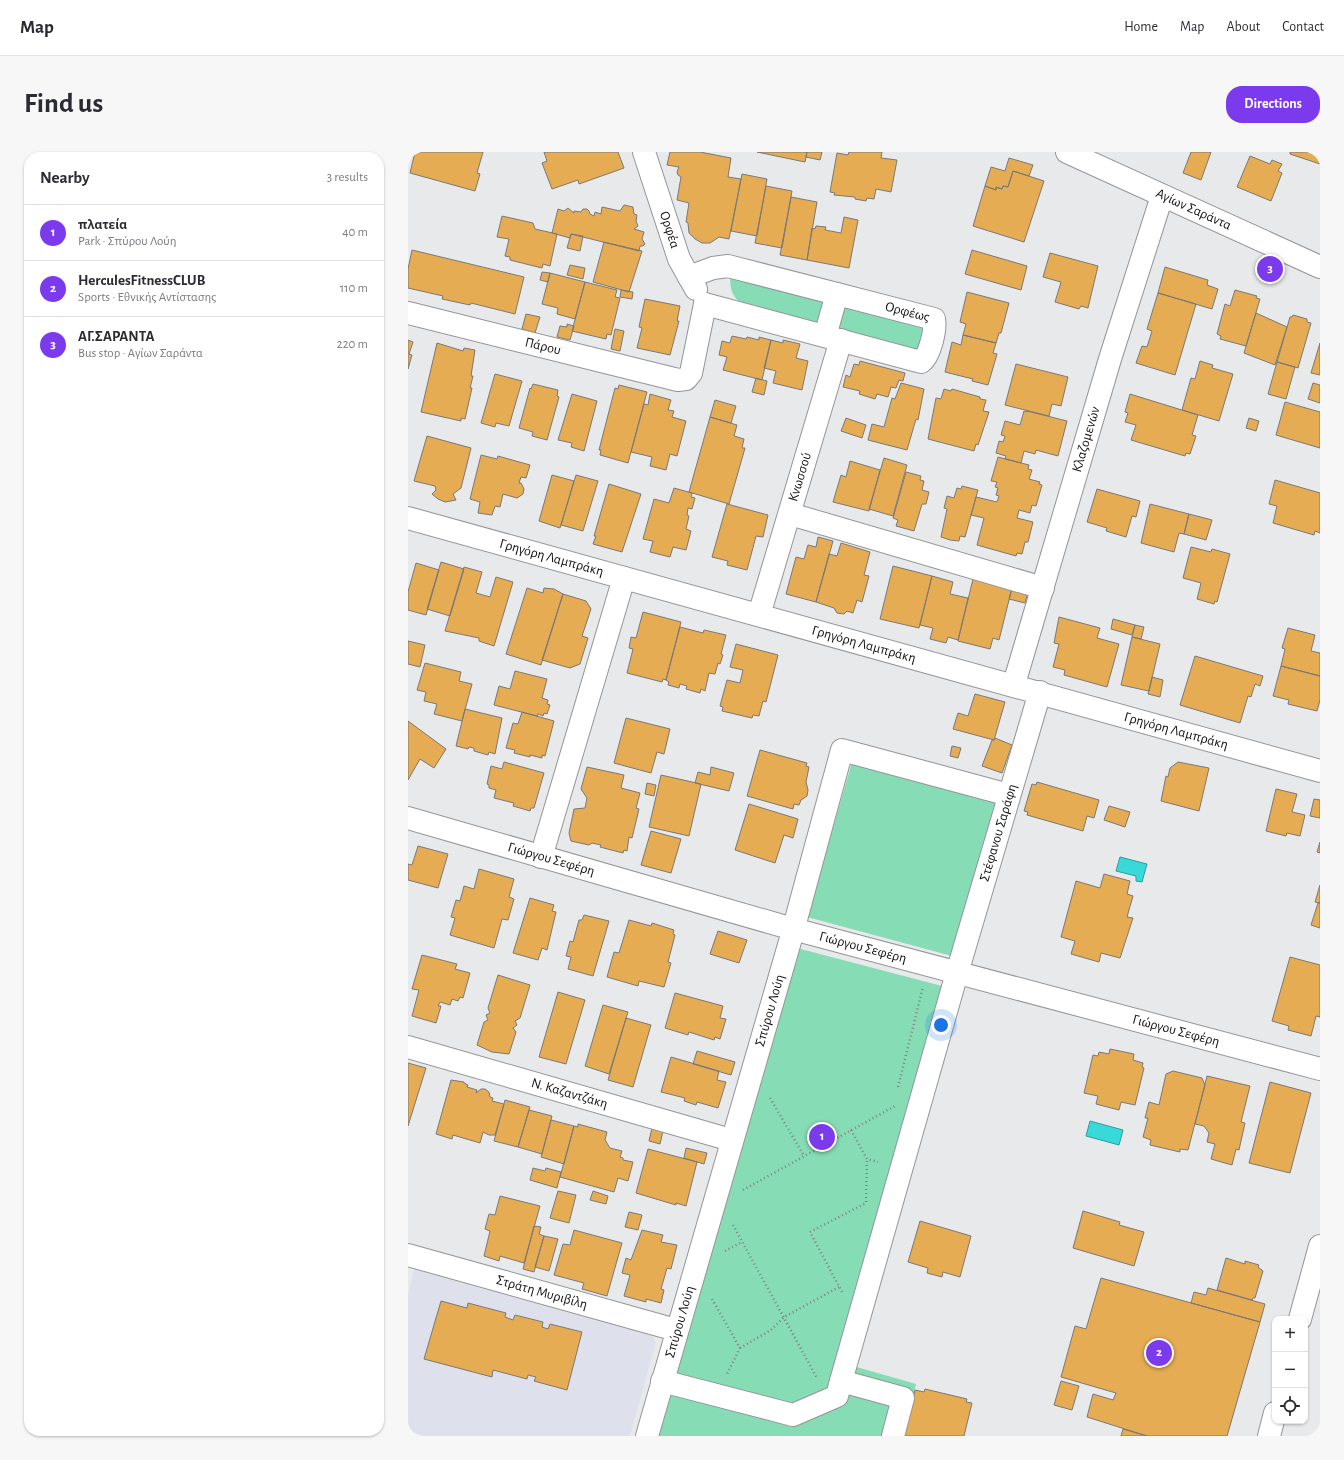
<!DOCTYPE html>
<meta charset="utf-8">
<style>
body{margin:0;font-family:"Alegreya Sans",sans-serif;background:#f7f7f7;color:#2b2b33}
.controls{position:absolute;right:12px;bottom:12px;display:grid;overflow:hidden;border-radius:8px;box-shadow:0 1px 3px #0004}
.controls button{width:36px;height:36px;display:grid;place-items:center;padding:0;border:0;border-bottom:1px solid #e1e1e2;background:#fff;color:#2b2b33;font:20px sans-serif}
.you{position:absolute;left:533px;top:873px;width:14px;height:14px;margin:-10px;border:3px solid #fff;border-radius:50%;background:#1a73e8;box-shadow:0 0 0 6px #1a73e833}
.badge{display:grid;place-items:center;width:26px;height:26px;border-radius:50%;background:#7c3aed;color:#fff;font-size:13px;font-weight:700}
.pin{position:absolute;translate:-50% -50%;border:2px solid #fff;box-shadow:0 1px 4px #0006}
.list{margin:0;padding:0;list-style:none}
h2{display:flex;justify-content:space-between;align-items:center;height:52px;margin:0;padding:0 16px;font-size:17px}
h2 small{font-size:13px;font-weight:400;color:#7c7c81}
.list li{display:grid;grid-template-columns:26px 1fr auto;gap:12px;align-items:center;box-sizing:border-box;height:56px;padding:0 16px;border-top:1px solid #e1e1e2}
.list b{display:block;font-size:15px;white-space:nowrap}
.list p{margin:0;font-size:13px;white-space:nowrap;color:#7c7c81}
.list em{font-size:13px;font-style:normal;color:#7c7c81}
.icon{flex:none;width:22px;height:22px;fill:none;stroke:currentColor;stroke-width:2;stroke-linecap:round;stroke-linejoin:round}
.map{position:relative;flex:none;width:912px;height:1284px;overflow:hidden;border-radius:16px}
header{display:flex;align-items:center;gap:24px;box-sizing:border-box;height:56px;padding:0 20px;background:#fff;border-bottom:1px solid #e1e1e2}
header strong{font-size:19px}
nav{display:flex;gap:22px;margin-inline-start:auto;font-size:14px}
.intro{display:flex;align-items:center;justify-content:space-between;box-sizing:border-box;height:96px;padding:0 24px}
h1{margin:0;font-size:28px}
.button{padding:10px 18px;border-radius:16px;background:#7c3aed;color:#fff;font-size:14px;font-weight:700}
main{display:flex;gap:24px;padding:0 24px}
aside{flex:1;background:#fff;border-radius:16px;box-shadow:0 1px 3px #0004}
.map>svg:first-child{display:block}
.built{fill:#dee1eb}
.green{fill:#86dcb4}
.water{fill:#39d8d9;stroke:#2d9c9d}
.building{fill:#e6ac53;stroke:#7a7876}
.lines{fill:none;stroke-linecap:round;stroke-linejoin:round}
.street-casing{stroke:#949597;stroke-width:24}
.secondary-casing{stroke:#949597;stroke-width:24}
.path{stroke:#818183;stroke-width:2.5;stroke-dasharray:1 3;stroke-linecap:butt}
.street{stroke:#fff;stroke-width:22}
.secondary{stroke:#fff;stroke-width:22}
.labels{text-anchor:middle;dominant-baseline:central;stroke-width:3;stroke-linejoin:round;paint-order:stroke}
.street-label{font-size:14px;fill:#111112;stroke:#fff}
</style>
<header>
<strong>Map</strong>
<nav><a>Home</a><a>Map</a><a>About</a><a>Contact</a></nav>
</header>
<div class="intro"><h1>Find us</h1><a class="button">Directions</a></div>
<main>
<aside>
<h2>Nearby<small>3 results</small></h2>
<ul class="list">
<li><span class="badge">1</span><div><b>πλατεία</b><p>Park · Σπύρου Λούη</p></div><em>40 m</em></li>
<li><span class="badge">2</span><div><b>HerculesFitnessCLUB</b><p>Sports · Εθνικής Αντίστασης</p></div><em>110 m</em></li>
<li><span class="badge">3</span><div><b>ΑΓ.ΣΑΡΑΝΤΑ</b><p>Bus stop · Αγίων Σαράντα</p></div><em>220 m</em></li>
</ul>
</aside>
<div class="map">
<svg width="912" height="1284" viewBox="0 0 912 1284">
<rect width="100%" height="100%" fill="#e8e9eb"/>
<path class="built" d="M8 1112 239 1177 248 1190 222 1284H16L0 1280V1142Z"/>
<path class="green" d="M322 123 417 147 411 169 406 171 333 151C323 144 322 135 322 123Z
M435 153 511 170 515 177 510 196 505 200 432 179 429 174Z
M444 610 589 647 544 804 399 765Z
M389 796 534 834 431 1210 508 1232 496 1284H250Z"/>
<path class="water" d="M712 705 739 712 734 730 728 729V724L708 719Z
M682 969 715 978 711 993 678 984Z"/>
<path class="building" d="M7 0H75L69 21 72 22 67 39 2 21Z
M136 0H210L216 16 171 32 170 28 144 37 134 11 139 9Z
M262 0H292L323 6 320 25 333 27 321 87 311 85 302 91H294L287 87 281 81 280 71 278 70 281 51 269 48 273 25 270 23 269 20 271 15 259 13Z
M349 0H399L397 10Z
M399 0H414L412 8 398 5Z
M441 0H474L473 6 489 8 483 40 468 37 466 47 459 46 458 49 447 47V45L426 43 427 41 422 40 429 1 440 3Z
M783 0H803L793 28 775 21Z
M882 0H912V12L882 2Z
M842 4 862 12 864 8 874 12 870 19 874 21 863 49 829 35Z
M601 6 625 13 621 24 605 19 600 35 595 34 594 37 588 35V38L577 34 583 15 597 19Z
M605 19 636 29 616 90 565 74 577 34 588 38V35L594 37 595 34 600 35Z
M334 22 359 27 349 84 323 79Z
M358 34 384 39 374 96 347 91Z
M383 45 409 50 399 108 372 103Z
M216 53 225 55 226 62 229 63 228 69 230 74 226 77 236 80 234 87 237 92 235 94H232L231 99 163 82 162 86 144 81 150 57 156 59 160 56 166 61V59L173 60 175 57H179L181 59 182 62 186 64 187 60 193 62 194 55 212 59Z
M94 64 125 71 127 77 149 82 142 114 135 112 134 116 102 108V105L97 104 101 87 89 85Z
M436 65 450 68 441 116 399 108 404 76 407 77 408 74 418 75 417 78 433 81Z
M163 82 175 84 172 99 159 96Z
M196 90 234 99 221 140 185 130Z
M4 98 116 125 107 162 63 151 62 153 34 147 35 144 0 136V117Z
M564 98 619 114 613 138 557 122Z
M642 101 690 114 680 156 673 154 671 157 647 150 653 130 635 125Z
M162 113 177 116 175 127 159 123Z
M757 115 800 128 799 133 810 137 804 157 750 141Z
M134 120 142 121 140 130 132 128Z
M142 121 177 130 167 167 149 162 150 156 134 152Z
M177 130 209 138 207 145 212 146 203 183 199 182 198 187 164 179Z
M213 138 225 140 224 147 212 145Z
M827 138 849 144 848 146 852 147 838 194 812 187 813 184 809 182 817 152 822 154Z
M559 140 601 151 593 181H591L588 191 555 183 558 172 552 170Z
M750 141 788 152 767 223 728 211 734 194 739 195 744 179 739 177Z
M237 147 272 154 269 169H271L262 203 229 196 234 176 231 175Z
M848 161 879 175 867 213 836 201Z
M118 162 132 165 127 181 114 177Z
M885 163 899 167V170L903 171 890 216 869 210 882 165H884Z
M159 172 166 174 162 188 149 185 152 174 159 175Z
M207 177 216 179 212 199 203 197Z
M555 183 588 191 585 201 589 202 580 233 564 229 565 227 537 220 544 190 553 193Z
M324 184 338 187 339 185 351 188V185L363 188 354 228 315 218 319 205 311 203 314 189 322 191Z
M0 188 5 190 1 202 4 203 0 217Z
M363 188 375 191V188L392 192 388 206 400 209 394 238 365 231 368 219 356 216Z
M29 191 55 199 56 196 67 198 63 224H65L62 236H64L57 267 53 266V269L13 260Z
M912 191V223L903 221Z
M452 209 497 221 495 229 491 228 488 236 483 235 480 245 469 242 467 247 451 242 452 239 435 235 438 223 442 225 446 212 451 213Z
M792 209 805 213 804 216 825 222 811 269 774 258 783 226 787 227Z
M869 210 887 215 878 247 860 242Z
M608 212 660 225 653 254 644 252 641 264 597 253Z
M87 222 114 229 101 274 88 271 87 275 73 271Z
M348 226 359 229 356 243 344 240Z
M493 231 516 237 510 268 508 267 499 298 460 288 464 272 476 275 484 246 487 247Z
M905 231 912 233V251L900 247Z
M125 232 150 238 149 244 151 245 139 288 124 284 125 280 111 276 122 236 123 237Z
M211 233 239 240 220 311 192 303 193 298H191L207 236 210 237Z
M536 237 543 239 544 237 572 245V247L578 248 575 259 581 260 570 293 568 292 566 299 520 287 528 246 533 247Z
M164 242 189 249 176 299 163 295 164 291 150 288Z
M242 242 263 248 260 258 266 259 264 265 278 269 269 304 262 302 258 318 242 314 244 305 223 300 236 252 240 253Z
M722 242 790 263 784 283 788 284 782 302 778 301 777 304 723 288 728 273 717 270 720 261 717 260Z
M307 248 328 254 323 271 302 265Z
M877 250 912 260V296L868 283Z
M616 259 619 260V259L659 269 650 304 628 298 627 302 616 299 613 311 597 307 598 304 588 301 591 289 595 290 597 284 593 283 597 269 612 273Z
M302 265 329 273 326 284 336 287 334 296H337L321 352 281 340Z
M438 266 458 273 454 286 433 279Z
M841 266 851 269 848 279 838 276Z
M19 284 63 296 53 336 45 342 48 348 37 350 30 347 24 342 28 338 27 334 6 329Z
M73 303 89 307 90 304 122 313 118 326 113 325 111 331H113L116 337 115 342 109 346 95 342 92 355 87 354 84 363 70 361 72 350 62 347Z
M590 305 621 313 620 317 624 318 621 327 632 330 631 332 634 333 628 354 624 353 622 361 611 358 609 366 625 370 620 390H617L614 402 609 401 608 404 569 393 576 366 563 363 568 345 589 350 591 344 588 343 590 336 587 335 589 330 583 329Z
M476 306 499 313 485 364 461 357Z
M442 309 472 318 461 359 425 350 433 323 438 325Z
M498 320 513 324 512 328 516 329 514 338 521 340 518 352H514L506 379 488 374 490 368 485 366Z
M144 323 166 329 152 376 131 369Z
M168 323 190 329 175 379 153 373Z
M867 328 912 341V381L907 379 906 383 865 371 869 354 861 352Z
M201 332 233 342 214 400 185 392 188 384H186Z
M554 334 570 338 557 385 552 384 551 389 542 388 533 385 539 357 536 356 539 344 546 346 549 336 553 337Z
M266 336 284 341 283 345 287 346 284 357 280 356 279 363 281 364 278 377 283 379 278 398 265 395 262 405 242 400 245 389 235 387 246 347 261 351Z
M689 337 732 349 728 365 724 364 718 385 698 379 699 376 679 370Z
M319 352 360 363 355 385 348 384 339 418 319 413 320 409 304 405Z
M742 352 781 362 776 382 771 381 766 400 733 391Z
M781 362 804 368 798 388 776 382Z
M410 385 425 389 408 450 378 442 388 405 396 407 400 393 408 395Z
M433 391 462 400 456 423 461 424 454 450 449 448 445 461 439 459 436 462 429 461 426 456 408 450 421 402 429 404Z
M783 395 803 400 804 397 822 402 809 450 807 449 806 452 789 447 793 431 775 426Z
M33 410 56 417 42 464 19 457Z
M8 411 31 418 18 463 0 458V440Z
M485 414 524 424 511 476 472 467Z
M56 415 74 420 68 441 82 445 88 425 105 430 86 494 71 489V486L37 479Z
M524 424 545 430 542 442 560 446 550 488 540 485 538 491 522 487 525 476 512 473Z
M565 427 604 436 591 488 585 486 582 497 550 489Z
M119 436 135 441 136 436 146 437 155 442 133 513 98 502Z
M604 436 620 440 617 451 601 447Z
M155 442 178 449 183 457 174 484 180 486 172 512 162 516 134 508Z
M235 460 273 470 258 528 255 527 254 530 219 521 225 497 221 496 223 485 228 486Z
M651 465 692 476 689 486 711 492 699 535 656 523 657 518 645 515 651 492 646 491Z
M705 467 727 473 724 483 703 477Z
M727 473 736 475 733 487 724 485Z
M272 475 295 481 296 478 318 483 313 502 315 503 312 512 310 511 307 522 301 521 297 539 293 537 292 541 278 537 279 534 272 532 271 536 260 533 261 530 258 528Z
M880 476 907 483 903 499 912 501V524L873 514 877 497 874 496Z
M724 485 752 492 741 539 713 533Z
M0 489 17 493 12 515 0 512Z
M328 492 370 503 358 550 355 549 351 564 345 563 344 566 314 559 315 555 312 554 319 528 332 531 335 518 322 515Z
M787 504 855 524 852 534 847 532 843 545 840 544 832 571 772 553Z
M17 511 53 520 51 529 64 532 54 569 26 562 29 552 16 549 18 540 9 538Z
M873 514 912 524V548L909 559 880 552 881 548 865 544Z
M107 519 139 527 134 546 140 548 139 552 142 553 139 562 136 561 135 564 130 562 129 564 86 553 91 534 102 537Z
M744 525 755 528 752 545 740 542Z
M567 542 597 550 586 588 545 577 550 561 560 564Z
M57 557 94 566 87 602 81 600 80 603 66 599V596L61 595 60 597 48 594Z
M114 560 146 569 137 604 134 603V606L122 603V605L106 601 107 598 98 596 105 571 110 572Z
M218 566 262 577 256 602 249 600 243 621 206 611Z
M0 569 38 597 26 616 12 607 0 628Z
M587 586 604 593 594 621 574 614 584 588H586Z
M544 594 553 596 550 606 542 604Z
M352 598 399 611 398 614 401 615 398 630 400 638 399 644 393 648 391 653 386 652 385 657 339 644Z
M96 610 136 621 126 656H123L122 659 105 654 106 651 86 646 88 638 81 636V633L79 632 83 614 94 617Z
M770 610 801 616 791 659 753 649 758 624 760 625 762 616Z
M179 615 216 623 213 636 232 641 228 656 231 657 224 686 221 685 219 699 216 698 215 701 192 695 193 693 184 691 181 693 163 689 161 681 166 657 177 656 179 646 173 637Z
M303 615 326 621 321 639 287 631 290 620 302 623Z
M253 623 293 632 281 684 241 675Z
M629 630 691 648 686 666 679 664 675 679 619 663 620 660 616 659 624 632 628 633Z
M239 631 248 633 246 644 237 642Z
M868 637 889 642 884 660 897 663 892 684 879 681 878 684 858 679Z
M906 647 912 648V666L902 664Z
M341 652 390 667 385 686 376 683 367 711 327 698Z
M701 654 722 660 717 675 696 668Z
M243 679 273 687 263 721 233 713Z
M912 690V701L909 700Z
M10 694 40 702 30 736 0 728V712L4 713Z
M71 717 106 727 101 745 106 747 100 768 94 767 86 796 42 783 47 766 43 765 48 748 52 749 56 734 66 737Z
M696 722 722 729 719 742 725 744 719 765 725 766 712 806 693 801 691 810 663 802 667 789 653 785 668 729 692 736Z
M912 733V751L907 750Z
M122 746 146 753 144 759 148 760 139 798 134 796 130 808 105 801Z
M910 751H912V776L903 773Z
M176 763 201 769 185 824 160 817 163 805 158 804 162 789 165 790 171 768H174Z
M221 768 243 774 244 771 266 778 265 782 267 783 260 810 263 811 256 835 231 829 230 834 199 825 206 800 211 801Z
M310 779 339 788 331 811 302 802Z
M14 803 49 812 47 817 62 821 55 846 52 845 50 849 44 847 42 853 32 850 30 854H33L28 871 4 864 11 838 4 837Z
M882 805 912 813V865L908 864 903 884 880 878 881 874 864 869Z
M90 823 122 833 112 866 107 869 109 873 105 876 108 880 101 902 84 900 69 893 76 870 80 868 78 863 82 861 80 856Z
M150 840 177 848 158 912 131 905Z
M267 841 315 854 312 866 318 867 312 887 307 885 306 888 281 880 280 883 257 876Z
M195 853 220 860 201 922 177 914Z
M218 866 243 873 225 935 200 928Z
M702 897 726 902 725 908 735 911 734 915 736 916 727 953 713 950 711 958 688 952 690 944 676 941 685 903 690 904 691 900 701 902Z
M289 899 327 910 323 923 285 912Z
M263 905 311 919 309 928 318 930 310 956 289 950 288 953 276 949 277 946 253 940Z
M0 911 18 916 0 974Z
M765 919 794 926 797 933 780 998 772 997V1000L742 993 743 988 735 985 740 966H737L741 950 751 953 758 922Z
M799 924 842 934 833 970 837 971 831 998 828 997 824 1013 803 1007 807 992 799 990 801 981 796 974 787 972Z
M43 928 56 930V931L60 933 59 935 69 938 68 941 73 937H77L81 940 82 945 85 946 84 949 96 952 87 983H81L75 980 72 991 45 983 44 987 28 982Z
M862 930 903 941 882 1021 841 1011Z
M97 948 122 955 110 995 86 989Z
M121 958 144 964 134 1002 110 995Z
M143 968 166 974 156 1012 133 1005Z
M170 972 199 980 197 988 202 996 214 999 212 1005 215 1006V1008L225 1010 220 1029 210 1026 206 1040 152 1025 166 974 170 975Z
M244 976 255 979 252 992 241 989Z
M278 996 299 1001 296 1012 276 1006Z
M240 997 289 1010 278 1054 268 1051V1053L228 1041Z
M125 1016 137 1019 138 1016 153 1020 149 1036 122 1028Z
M150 1039 168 1043 161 1071 142 1066Z
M185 1039 200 1044 198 1052 182 1048Z
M92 1044 132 1054 116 1111 92 1104 91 1109 76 1104 82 1079 77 1077 81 1062 87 1063Z
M675 1059 712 1070 711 1073 736 1080 726 1114 665 1096Z
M221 1060 234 1063 230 1078 217 1075Z
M512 1069 563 1084 552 1125 535 1120 534 1125 519 1121 520 1116 500 1110Z
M126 1074 133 1075 131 1082 136 1084 126 1120 115 1117Z
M166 1078 214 1091 199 1144 174 1137 176 1131 146 1123 155 1092 162 1093Z
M234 1078 255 1083 253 1090 269 1093 263 1117 259 1116 253 1137 256 1138 253 1151 238 1147V1150L216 1144 222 1123 214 1121 218 1106 223 1108Z
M136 1084 150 1087 141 1119 127 1115Z
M818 1106 837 1112V1109L851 1113 850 1115 855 1119 847 1146H845L844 1148 809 1138Z
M693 1126 852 1170 819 1284H739L679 1265 685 1242 705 1248 708 1241 653 1225 667 1174 678 1177Z
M800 1136 857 1152 852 1170 783 1151 786 1140 798 1143Z
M33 1149 59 1156 60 1151 98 1161 97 1165 105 1168 107 1163 135 1170 134 1175 140 1177 142 1172 174 1180 159 1238 126 1229 128 1225 120 1223 119 1227 85 1218 84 1225 16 1207Z
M653 1229 671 1234 664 1258 646 1253Z
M517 1237 559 1247 558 1250 564 1251 556 1284H496L507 1238 516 1240Z
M715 1277 739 1284H713Z"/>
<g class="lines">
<g class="street-casing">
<g id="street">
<path id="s1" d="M236 0 271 107 288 137"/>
<path id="s2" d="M281 125 305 116 320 114 526 167C528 177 522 204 513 210L297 152"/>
<path id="s3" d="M0 161 270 228 278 227 283 221 297 152"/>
<path d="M417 184 429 142"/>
<path d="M382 362 635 436"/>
<path id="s4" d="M0 366 912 619"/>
<path id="s5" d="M351 463 433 188"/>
<path id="s6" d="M606 532 702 207 754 44"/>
<path id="s7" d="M0 666 385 777 912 917"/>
<path d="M133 705 216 426"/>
<path id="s8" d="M0 895 323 988"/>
<path id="s9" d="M0 1103 268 1178"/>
<path d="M892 1167 912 1094"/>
<path d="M254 1229 385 1263 429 1244 433 1229"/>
<path id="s10" d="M239 1284 383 786 434 598 601 643"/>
<path id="s11" d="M485 1284 495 1246 433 1229 549 821 632 540"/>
<path d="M861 1284 867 1261"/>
</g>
</g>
<g class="secondary-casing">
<g id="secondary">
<path id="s12" d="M659 0 912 115"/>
</g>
</g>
<path class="path" d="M490 935 515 835
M362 946 396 1004
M443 978 459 1007 470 1010
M335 1038 487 954
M325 1073 409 1226
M317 1099 334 1090
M434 1140 402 1080 458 1051 459 1007
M304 1147 332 1196 319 1222
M332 1196 363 1178 376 1165 431 1135"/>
<use href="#street" class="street"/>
<use href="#secondary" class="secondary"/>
</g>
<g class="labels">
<g class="street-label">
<text stroke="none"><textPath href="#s12" startOffset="139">Αγίων Σαράντα</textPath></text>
<text stroke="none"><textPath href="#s1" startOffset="82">Ορφέα</textPath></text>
<text stroke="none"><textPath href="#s2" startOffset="226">Ορφέως</textPath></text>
<text stroke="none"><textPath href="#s3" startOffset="139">Πάρου</textPath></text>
<text stroke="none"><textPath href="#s6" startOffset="255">Κλαζομενών</textPath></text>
<text stroke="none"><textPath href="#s5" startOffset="144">Κνωσσού</textPath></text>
<text stroke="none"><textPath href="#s4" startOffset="149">Γρηγόρη Λαμπράκη</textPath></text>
<text stroke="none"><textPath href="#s4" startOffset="473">Γρηγόρη Λαμπράκη</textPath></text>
<text stroke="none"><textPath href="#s4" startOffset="797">Γρηγόρη Λαμπράκη</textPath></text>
<text stroke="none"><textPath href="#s11" startOffset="674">Στέφανου Σαράφη</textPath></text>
<text stroke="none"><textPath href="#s7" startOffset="149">Γιώργου Σεφέρη</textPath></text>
<text stroke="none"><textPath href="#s7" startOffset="473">Γιώργου Σεφέρη</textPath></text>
<text stroke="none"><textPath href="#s10" startOffset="443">Σπύρου Λούη</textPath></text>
<text stroke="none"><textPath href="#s7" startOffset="797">Γιώργου Σεφέρη</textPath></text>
<text stroke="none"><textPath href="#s8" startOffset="168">Ν. Καζαντζάκη</textPath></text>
<text stroke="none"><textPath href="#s9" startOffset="139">Στράτη Μυριβίλη</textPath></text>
<text stroke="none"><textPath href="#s10" startOffset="119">Σπύρου Λούη</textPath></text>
</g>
</g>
</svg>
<div class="controls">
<button>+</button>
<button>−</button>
<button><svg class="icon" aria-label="locate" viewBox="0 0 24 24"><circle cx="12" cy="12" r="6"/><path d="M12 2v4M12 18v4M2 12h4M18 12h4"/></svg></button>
</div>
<div class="you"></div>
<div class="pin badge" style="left:414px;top:985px">1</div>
<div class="pin badge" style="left:751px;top:1201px">2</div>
<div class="pin badge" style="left:862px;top:117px">3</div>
</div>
</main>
